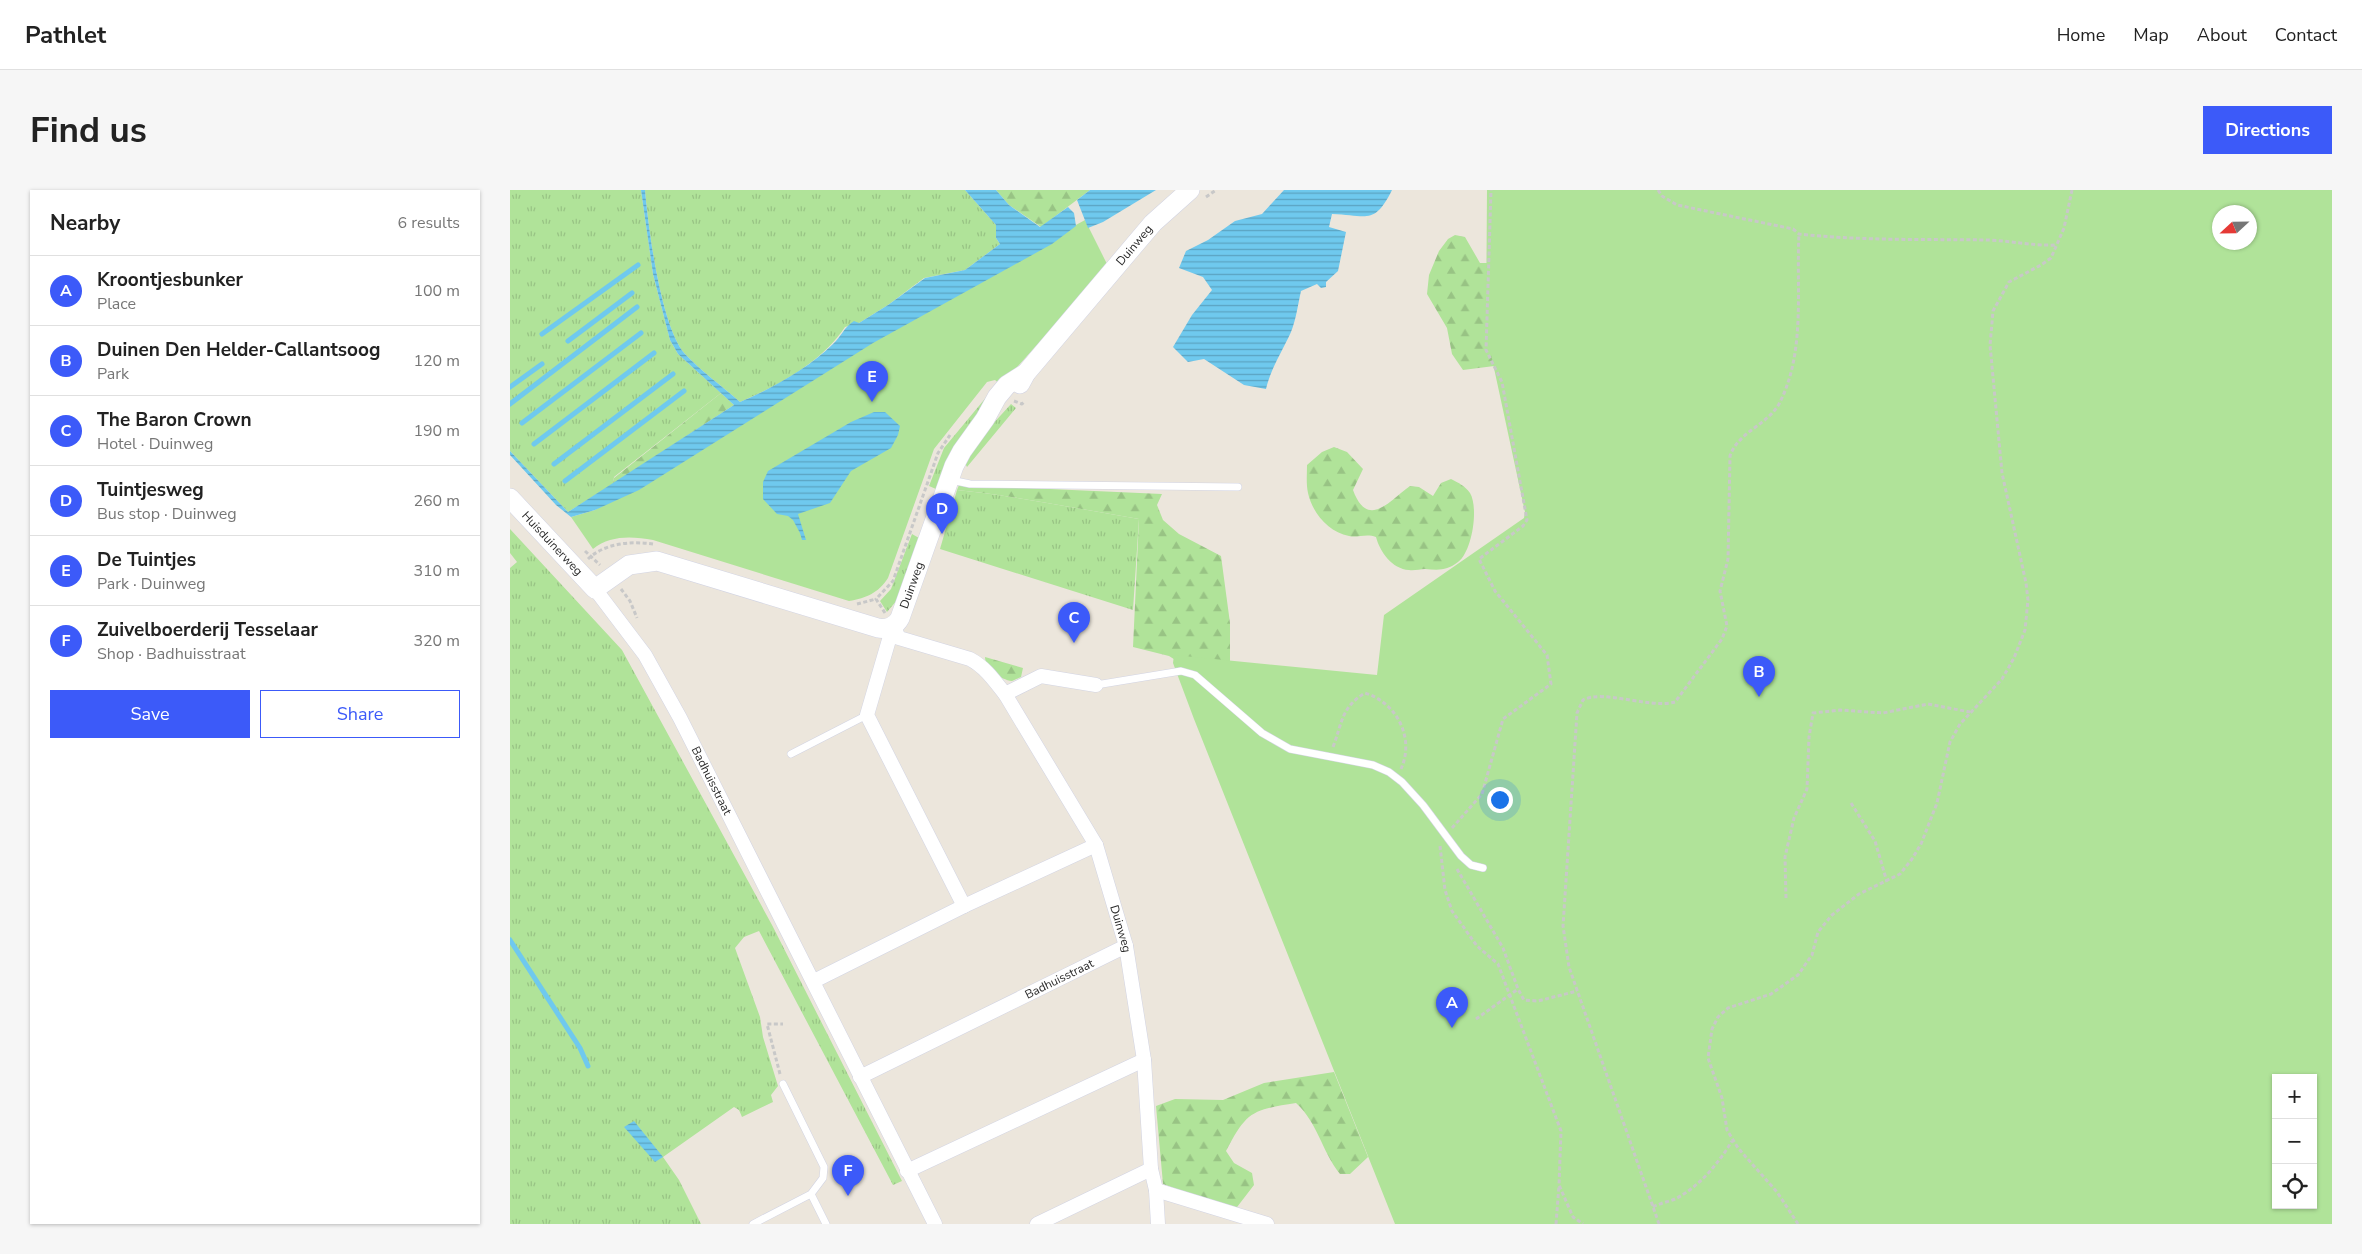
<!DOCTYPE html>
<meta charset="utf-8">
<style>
body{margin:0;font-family:"Nunito Sans",sans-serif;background:#f6f6f6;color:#222}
.controls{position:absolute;right:15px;bottom:15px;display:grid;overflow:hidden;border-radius:0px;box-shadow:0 1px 4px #0004}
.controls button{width:45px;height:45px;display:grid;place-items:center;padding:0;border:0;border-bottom:1px solid #e0e0e0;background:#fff;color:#222;font:25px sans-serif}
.compass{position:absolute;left:1702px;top:15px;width:45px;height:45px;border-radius:50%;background:#fff;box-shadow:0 1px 4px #0004;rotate:248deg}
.you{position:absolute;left:989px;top:609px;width:18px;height:18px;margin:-12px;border:4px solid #fff;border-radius:50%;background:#1a73e8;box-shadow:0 0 0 8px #1a73e833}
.badge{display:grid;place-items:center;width:32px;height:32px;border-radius:50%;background:#3c5af9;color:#fff;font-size:16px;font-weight:700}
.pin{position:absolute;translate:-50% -41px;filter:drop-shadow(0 1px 2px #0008)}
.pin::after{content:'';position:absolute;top:26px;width:18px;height:15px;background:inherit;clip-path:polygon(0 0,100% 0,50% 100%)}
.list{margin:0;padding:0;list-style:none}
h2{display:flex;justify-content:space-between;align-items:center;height:65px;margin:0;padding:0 20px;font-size:21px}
h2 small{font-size:16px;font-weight:400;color:#767676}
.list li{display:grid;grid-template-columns:32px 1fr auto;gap:15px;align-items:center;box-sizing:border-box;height:70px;padding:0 20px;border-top:1px solid #e0e0e0}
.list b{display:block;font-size:19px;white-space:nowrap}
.list p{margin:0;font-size:16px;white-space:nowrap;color:#767676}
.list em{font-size:16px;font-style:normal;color:#767676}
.actions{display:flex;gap:10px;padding:15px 20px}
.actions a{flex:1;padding:11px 0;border:1px solid #3c5af9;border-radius:0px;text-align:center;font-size:18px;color:#3c5af9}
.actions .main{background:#3c5af9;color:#fff}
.icon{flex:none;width:28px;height:28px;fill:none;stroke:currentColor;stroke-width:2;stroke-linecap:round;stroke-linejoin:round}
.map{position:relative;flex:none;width:1822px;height:1034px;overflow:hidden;border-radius:0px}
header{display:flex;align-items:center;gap:30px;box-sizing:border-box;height:70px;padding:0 25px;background:#fff;border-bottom:1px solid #e0e0e0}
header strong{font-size:24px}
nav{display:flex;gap:28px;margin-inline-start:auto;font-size:18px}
.intro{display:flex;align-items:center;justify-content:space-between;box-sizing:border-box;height:120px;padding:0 30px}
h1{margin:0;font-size:35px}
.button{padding:12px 22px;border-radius:0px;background:#3c5af9;color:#fff;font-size:18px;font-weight:700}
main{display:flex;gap:30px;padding:0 30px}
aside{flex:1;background:#fff;border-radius:0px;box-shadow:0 1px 4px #0004}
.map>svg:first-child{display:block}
.grass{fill:url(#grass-tufts)}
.forest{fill:url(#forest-firs)}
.park{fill:#b0e399;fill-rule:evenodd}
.water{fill:url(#water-rules)}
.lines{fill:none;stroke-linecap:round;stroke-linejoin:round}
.stream{stroke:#6fc9ee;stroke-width:5}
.lane-casing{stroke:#d2d4e3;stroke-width:8}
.street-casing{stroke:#d2d4e3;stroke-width:15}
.secondary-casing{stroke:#d2d4e3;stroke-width:20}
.path{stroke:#c8c8c8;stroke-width:3;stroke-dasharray:4 2.5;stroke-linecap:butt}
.lane{stroke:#fff;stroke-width:7}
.street{stroke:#fff;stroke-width:14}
.secondary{stroke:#fff;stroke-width:19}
.labels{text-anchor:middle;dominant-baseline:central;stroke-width:4.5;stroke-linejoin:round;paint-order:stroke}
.street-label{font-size:12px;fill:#2a2a2a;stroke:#fff}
</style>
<header>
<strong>Pathlet</strong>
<nav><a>Home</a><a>Map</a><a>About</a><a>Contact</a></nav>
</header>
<div class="intro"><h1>Find us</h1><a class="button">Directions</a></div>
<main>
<aside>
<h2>Nearby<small>6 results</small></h2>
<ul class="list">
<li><span class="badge">A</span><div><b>Kroontjesbunker</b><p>Place</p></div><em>100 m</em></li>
<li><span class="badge">B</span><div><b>Duinen Den Helder-Callantsoog</b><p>Park</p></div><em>120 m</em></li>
<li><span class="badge">C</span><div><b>The Baron Crown</b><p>Hotel · Duinweg</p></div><em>190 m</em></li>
<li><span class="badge">D</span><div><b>Tuintjesweg</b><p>Bus stop · Duinweg</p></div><em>260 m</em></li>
<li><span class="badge">E</span><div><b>De Tuintjes</b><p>Park · Duinweg</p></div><em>310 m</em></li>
<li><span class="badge">F</span><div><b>Zuivelboerderij Tesselaar</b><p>Shop · Badhuisstraat</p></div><em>320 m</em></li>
</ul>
<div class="actions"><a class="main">Save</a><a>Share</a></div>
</aside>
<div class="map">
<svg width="1822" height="1034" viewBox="0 0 1822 1034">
<defs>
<pattern id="grass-tufts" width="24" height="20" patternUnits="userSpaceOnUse" patternTransform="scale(1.25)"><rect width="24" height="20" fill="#b0e399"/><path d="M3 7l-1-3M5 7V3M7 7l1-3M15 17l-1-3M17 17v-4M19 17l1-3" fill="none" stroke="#98c384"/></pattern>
<pattern id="forest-firs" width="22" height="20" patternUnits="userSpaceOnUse" patternTransform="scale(1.25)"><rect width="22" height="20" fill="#b0e399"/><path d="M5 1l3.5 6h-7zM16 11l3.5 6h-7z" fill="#98c384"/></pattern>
<pattern id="water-rules" width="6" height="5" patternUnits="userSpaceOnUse" patternTransform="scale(1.25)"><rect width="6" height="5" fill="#6fc9ee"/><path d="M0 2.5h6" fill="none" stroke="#5ba3c1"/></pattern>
</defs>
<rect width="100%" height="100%" fill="#ece6dc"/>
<path class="grass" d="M0 0H131L143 84 160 150 168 164 211 203 104 287 103 294 58 322 0 261Z
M135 0H455L486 35V48L490 54 455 80 414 88 378 115 349 133 335 137C312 172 268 196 230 212 212 196 191 181 175 164 151 138 138 36 135 0Z
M483 199 487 201 439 268 426 299 419 296 434 258Z
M501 214 506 218 457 277 455 273 481 236Z
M447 300C508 306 568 319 629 329L623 420 430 359Z
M0 339 112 460 262 735 392 991 383 995 249 741 234 747 225 758 250 827 253 847 268 896 261 905 263 912 232 927 229 920 224 917 153 967 169 990 191 1034H0V378L7 372 0 363Z
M402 344 409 348 388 409 377 422 370 411 381 399Z"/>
<path class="forest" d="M486 0H580L531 37 499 15Z
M945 45 955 47 970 73H978L992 175 953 180 942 164 937 138 917 104 919 85 929 61 938 49Z
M211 203 224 215 103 294 104 288Z
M824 257 837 262 853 279 843 300C858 341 881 309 900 296L909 297 923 306 931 293 941 289C949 293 955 296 960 303 969 318 962 362 948 372 937 381 928 380 915 379 910 379 904 381 899 380 882 379 870 362 866 347 856 343 848 348 839 346 818 342 802 322 798 303 796 294 797 284 797 275L812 262Z
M449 295 652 304 647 315 653 330 669 344 711 366 720 433V478L713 500 659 466 623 457 629 329C568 319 508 306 447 300Z
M475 467 513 478 511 487 502 491C491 490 475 478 475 467Z
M824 882 858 967 840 984H830C811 960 808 933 786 913 742 920 737 921 716 961L724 973 742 983 744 995 724 1021 653 994 646 916 665 909 713 910 754 893Z"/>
<path class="park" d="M977 0H1822V1034H885L684 529 663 473 664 465 867 485 874 425 1014 328 1015 322 976 141ZM1710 22H1740V52H1710ZM1766 888H1803V1015H1766Z
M575 30 598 76 491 195 485 190 477 192 424 259 378 388C368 403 357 408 339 411L143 350C122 346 100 345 83 359L61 327 85 320 379 138Z"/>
<path class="water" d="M131 0H135C138 36 151 138 175 164 191 181 212 196 230 212 263 198 297 179 323 154 331 147 334 137 344 131L349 133 378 115 415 88 455 80 490 54 486 48V35L455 0H486L499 15 530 37 558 17 564 23 566 36 542 54 363 153 129 300 85 320 61 327 46 315 0 265V261L58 322 224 215 168 164 160 150 143 84Z
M580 0H646L593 32 578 38 567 10Z
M774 0H882C864 36 857 25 822 24L819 37 836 42 828 81 816 92V97L811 98 807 94 791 101C788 114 786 130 781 142 772 162 761 178 756 199L734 195 694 169 678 172 663 157 682 125 702 100 693 87 669 78 676 61 698 50 725 31 752 24Z
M364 222H375L390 236 388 245 381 258 341 281 320 313 288 324 296 350H292L290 343 283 330 278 326 267 324 253 309V292L258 281 341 232Z
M124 931 153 967 145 972 114 937Z"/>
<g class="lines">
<path class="stream" d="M32 144 128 75
M58 151 122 103
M0 197 32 174
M0 214 127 117
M12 233 131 143
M24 254 144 163
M44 274 163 184
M55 291 174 201
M0 750 70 858 78 876"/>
<g class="lane-casing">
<path id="lane" d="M441 290 460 294 728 297
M586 495 671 481 685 485 752 543 780 559 863 575 879 582 892 592 913 615 951 666 961 675 973 678
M281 564 357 525
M273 894 314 977 313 988 301 1004
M243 1034 301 1004 316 1034"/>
</g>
<g class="street-casing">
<g id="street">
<path id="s1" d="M85 399 135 465 170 528 425 1034"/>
<path id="s2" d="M383 436 389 448 460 469C475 477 484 490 495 504L586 655 616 756 634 870 641 979 646 1000 648 1034"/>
<path d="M383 436 357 525 454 716"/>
<path d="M495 504 531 486 586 495"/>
<path d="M304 791 454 716 586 655"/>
<path id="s3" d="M350 887 616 756"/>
<path d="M397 981 634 870"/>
<path d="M646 1000 757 1034"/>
<path d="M527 1034 641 979"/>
</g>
</g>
<g class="secondary-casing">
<g id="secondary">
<path id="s4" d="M510 194 516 183 643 33 680 0"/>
<path id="s5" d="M0 308 85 399 119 375 147 371 368 438C377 440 386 436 390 428L444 276 452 261 475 229 487 207 497 195 516 183"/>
</g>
</g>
<path class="path" d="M1148 0 1152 6 1167 15 1283 39 1289 44C1352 51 1415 49 1478 50 1501 51 1524 56 1547 55
M696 7 706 0
M504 211 512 214 515 211
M75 361 90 375
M78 369C95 353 120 351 143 354
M111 399 120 411 127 428
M347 414 366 409
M375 423 366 409 383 391 428 263 440 245
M823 557C832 534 831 517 855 503 887 513 905 548 891 579
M1341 613 1365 651 1377 692
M942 638 972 604 993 529 1041 494 1037 465 985 401 969 369 1013 336 1017 330 992 192 976 160 981 0
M930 656 935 700 942 721 967 756 988 774 1051 941 1049 995 1063 1027 1073 1034
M947 679 993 758 1008 799 1014 810 1028 811 1067 801
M1276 708 1275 667 1284 628 1297 599 1299 547 1303 523 1330 520 1373 523 1418 514 1460 522
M966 829 1008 799
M270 884 257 834H273
M1143 1017C1150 1013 1158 1012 1165 1009 1189 997 1208 974 1222 951
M1046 1034 1049 995
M1149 1034 1059 777 1053 736 1067 523 1073 510C1093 499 1140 519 1165 512L1212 449 1217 436 1210 401 1218 369 1220 266C1228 242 1257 235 1269 214 1296 162 1286 100 1289 44
M1288 1034 1267 1002 1228 958 1217 940 1212 908 1198 868 1202 839 1208 827 1218 818 1261 804 1288 785 1302 765 1308 742 1322 725 1349 704 1390 684 1402 669 1411 654 1427 613 1440 552 1450 534 1492 489 1504 468 1515 440 1518 410 1516 393 1492 283 1480 155 1483 121 1499 92 1531 75 1541 68 1554 38 1562 0"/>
<use href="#lane" class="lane"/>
<use href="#street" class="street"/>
<use href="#secondary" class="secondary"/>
</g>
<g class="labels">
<g class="street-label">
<text stroke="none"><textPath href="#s4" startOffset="180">Duinweg</textPath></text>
<text stroke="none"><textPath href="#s5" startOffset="62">Huisduinerweg</textPath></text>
<text stroke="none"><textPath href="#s5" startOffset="486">Duinweg</textPath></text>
<text stroke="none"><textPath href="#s1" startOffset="225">Badhuisstraat</textPath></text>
<text stroke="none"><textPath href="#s2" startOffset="401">Duinweg</textPath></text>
<text stroke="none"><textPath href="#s3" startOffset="222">Badhuisstraat</textPath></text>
</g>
</g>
</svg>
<div class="controls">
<button>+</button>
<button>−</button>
<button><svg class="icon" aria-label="locate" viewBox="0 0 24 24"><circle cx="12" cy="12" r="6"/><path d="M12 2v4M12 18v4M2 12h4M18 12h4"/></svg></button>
</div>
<svg class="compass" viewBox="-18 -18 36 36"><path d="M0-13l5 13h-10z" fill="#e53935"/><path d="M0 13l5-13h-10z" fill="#767676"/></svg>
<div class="you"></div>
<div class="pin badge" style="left:942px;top:838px">A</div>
<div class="pin badge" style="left:1249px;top:507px">B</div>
<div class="pin badge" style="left:564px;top:453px">C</div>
<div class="pin badge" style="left:432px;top:344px">D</div>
<div class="pin badge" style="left:362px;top:212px">E</div>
<div class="pin badge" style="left:338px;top:1006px">F</div>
</div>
</main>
